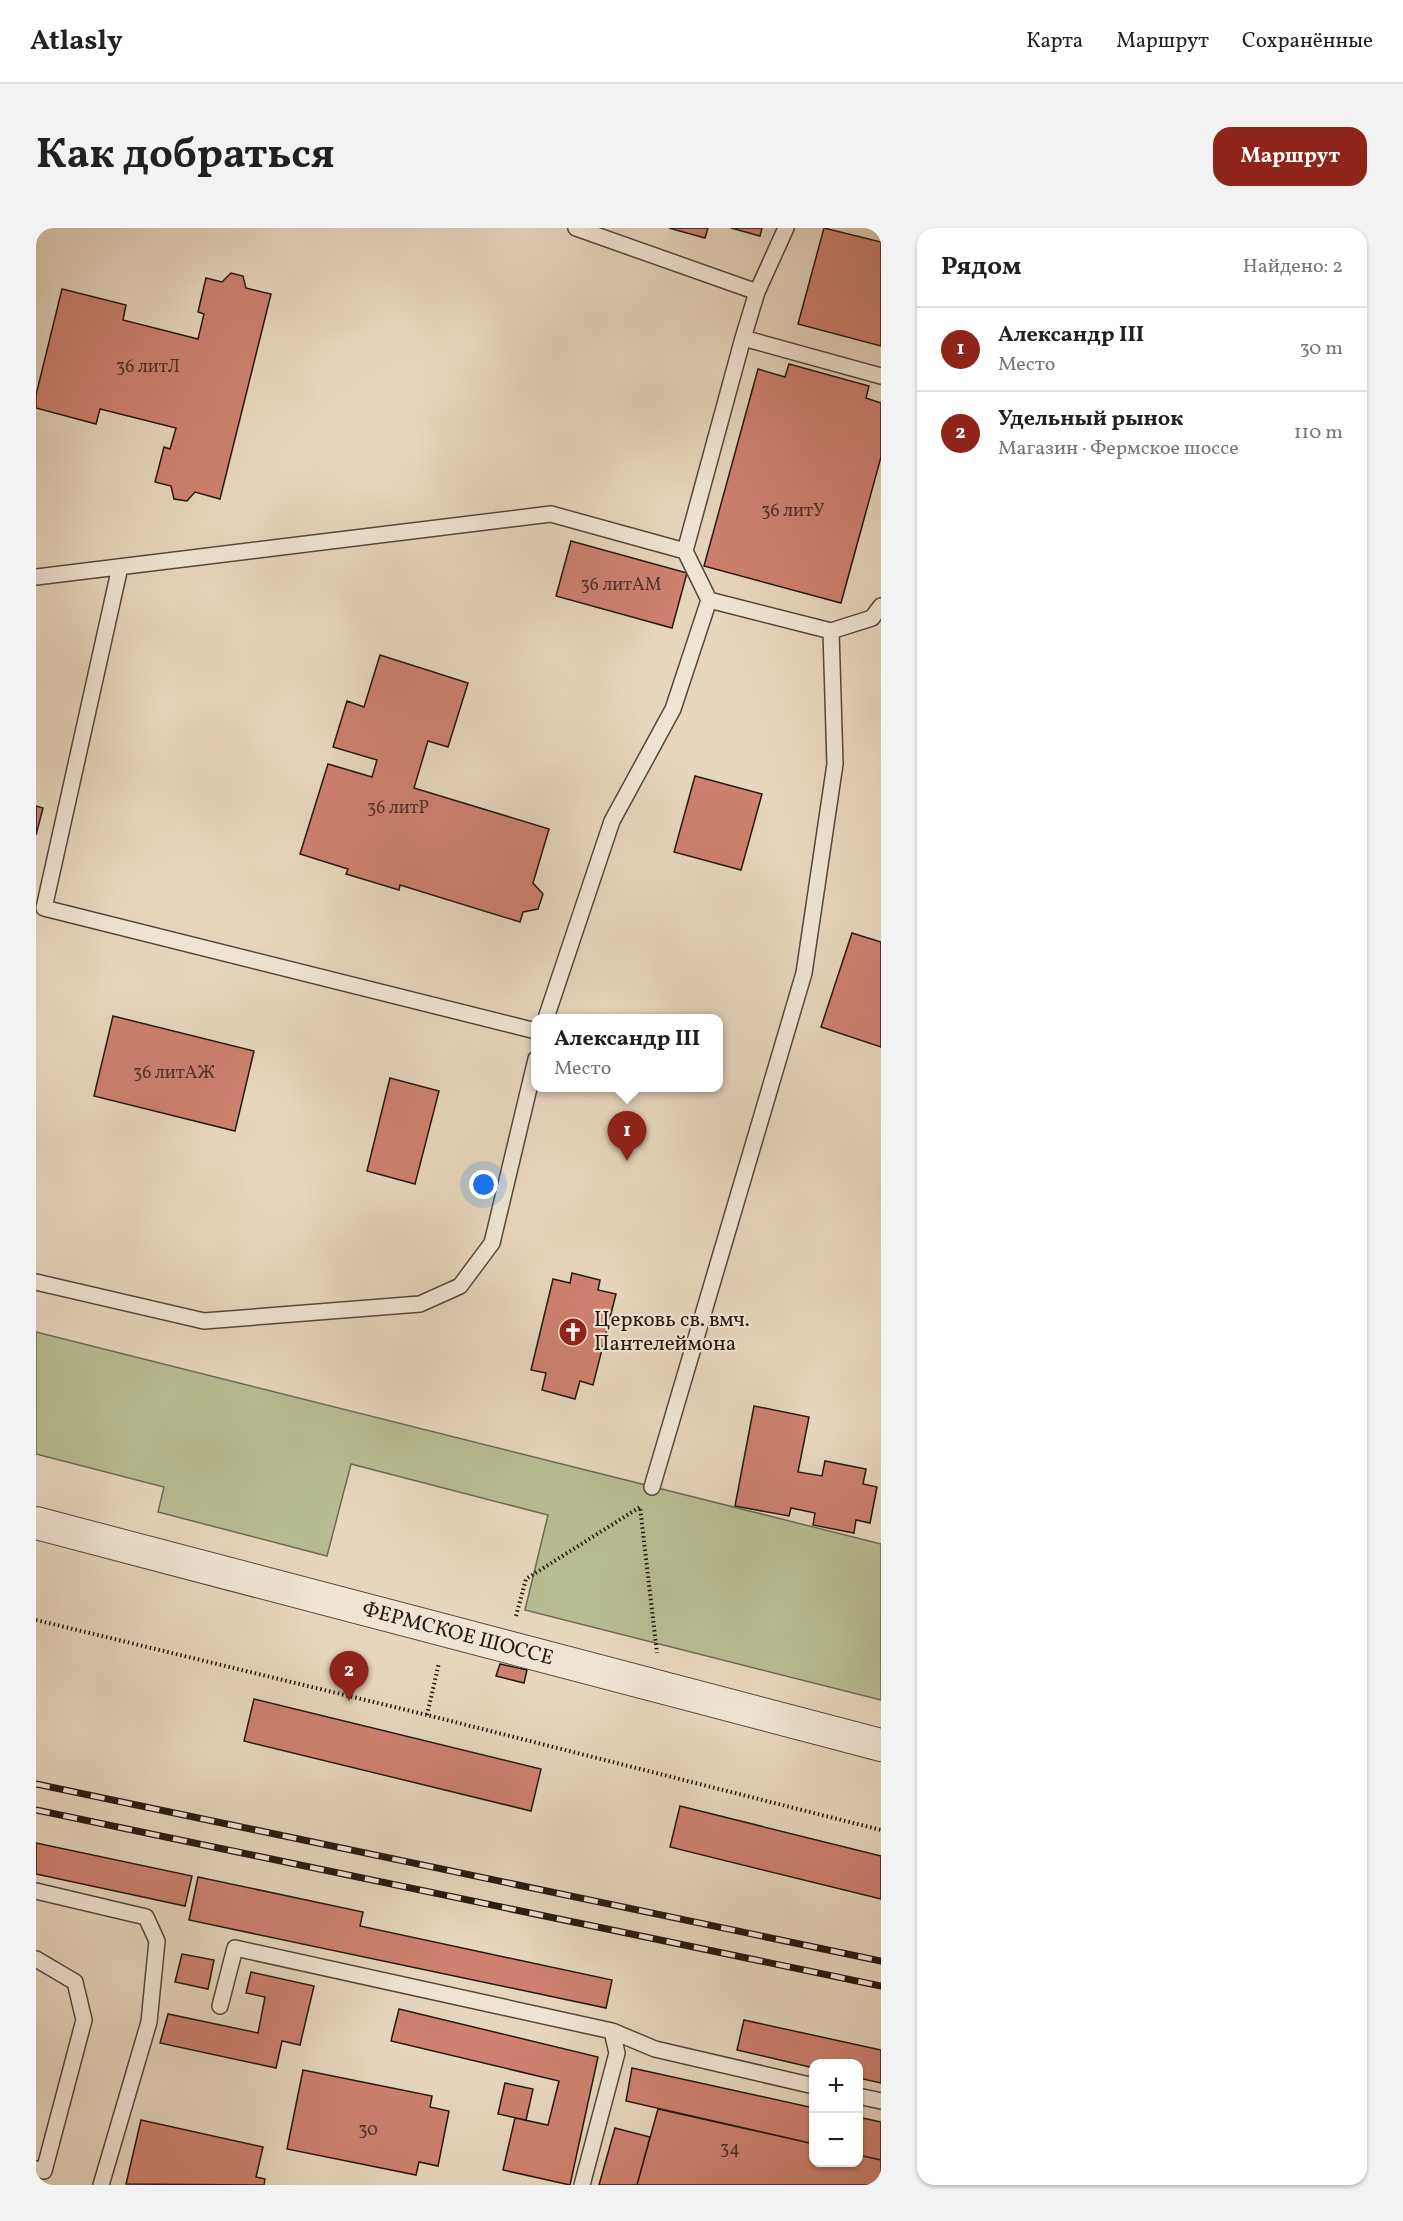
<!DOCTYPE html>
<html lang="ru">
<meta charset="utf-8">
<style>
body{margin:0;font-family:Vollkorn,serif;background:#f2f2f2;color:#202124}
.controls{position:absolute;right:18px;bottom:18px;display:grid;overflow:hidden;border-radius:12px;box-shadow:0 2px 4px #0004}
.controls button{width:54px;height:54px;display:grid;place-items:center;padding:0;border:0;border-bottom:2px solid #e0e0e0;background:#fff;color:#202124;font:30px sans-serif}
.you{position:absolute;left:448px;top:957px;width:21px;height:21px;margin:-15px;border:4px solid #fff;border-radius:50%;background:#1a73e8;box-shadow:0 0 0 9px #1a73e833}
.badge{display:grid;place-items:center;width:39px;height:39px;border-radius:50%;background:#8f2418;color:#fff;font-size:20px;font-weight:700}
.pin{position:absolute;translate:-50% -50px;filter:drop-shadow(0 2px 3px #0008)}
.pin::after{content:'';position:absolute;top:32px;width:21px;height:18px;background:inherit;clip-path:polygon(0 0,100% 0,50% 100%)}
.popup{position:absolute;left:495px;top:786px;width:192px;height:78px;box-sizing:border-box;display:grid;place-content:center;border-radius:12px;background:#fff;filter:drop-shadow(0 2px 4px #0005);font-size:20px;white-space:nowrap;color:#757577}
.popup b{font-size:22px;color:#202124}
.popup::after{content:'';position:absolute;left:50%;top:100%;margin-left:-12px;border:12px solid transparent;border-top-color:#fff}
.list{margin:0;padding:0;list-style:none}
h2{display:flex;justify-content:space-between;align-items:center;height:78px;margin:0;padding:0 24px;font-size:26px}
h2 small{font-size:20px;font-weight:400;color:#757577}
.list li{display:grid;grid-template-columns:39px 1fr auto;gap:18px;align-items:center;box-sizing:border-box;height:84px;padding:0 24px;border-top:2px solid #e0e0e0}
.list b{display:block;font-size:22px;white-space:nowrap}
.list p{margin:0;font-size:20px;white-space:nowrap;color:#757577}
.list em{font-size:20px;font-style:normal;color:#757577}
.map{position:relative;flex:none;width:845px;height:1957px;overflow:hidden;border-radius:18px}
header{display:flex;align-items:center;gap:36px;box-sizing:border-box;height:84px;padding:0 30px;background:#fff;border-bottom:2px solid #e0e0e0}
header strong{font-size:28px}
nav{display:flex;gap:33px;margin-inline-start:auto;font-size:21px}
.intro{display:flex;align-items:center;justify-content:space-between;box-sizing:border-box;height:144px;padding:0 36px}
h1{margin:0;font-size:42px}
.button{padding:15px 27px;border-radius:18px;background:#8f2418;color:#fff;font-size:21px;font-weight:700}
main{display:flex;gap:36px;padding:0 36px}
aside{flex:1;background:#fff;border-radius:18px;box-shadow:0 2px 4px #0004}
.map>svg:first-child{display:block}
.green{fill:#b7bd90;stroke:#6e6b52;stroke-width:1.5}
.building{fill:#cd816e;stroke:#261913;stroke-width:1.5}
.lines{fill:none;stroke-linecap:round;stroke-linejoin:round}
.lane-casing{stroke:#56483e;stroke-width:18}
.street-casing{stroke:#56483e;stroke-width:34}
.path{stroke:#261913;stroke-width:4;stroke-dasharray:1.5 3;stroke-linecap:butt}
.lane{stroke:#efe4d4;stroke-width:15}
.street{stroke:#efe4d4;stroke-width:32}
.rail-casing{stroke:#261913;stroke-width:7}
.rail{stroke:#efe4d4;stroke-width:4.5;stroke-dasharray:14;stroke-linecap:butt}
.labels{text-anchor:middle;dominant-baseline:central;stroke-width:4.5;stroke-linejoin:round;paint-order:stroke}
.number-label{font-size:18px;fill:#50332a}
.poi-label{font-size:21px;fill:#261913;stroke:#efe4d4;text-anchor:start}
.street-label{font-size:21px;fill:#261913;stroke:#efe4d4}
</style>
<header>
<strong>Atlasly</strong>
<nav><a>Карта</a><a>Маршрут</a><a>Сохранённые</a></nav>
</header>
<div class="intro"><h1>Как добраться</h1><a class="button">Маршрут</a></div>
<main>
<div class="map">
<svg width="845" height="1957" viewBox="0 0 845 1957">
<rect width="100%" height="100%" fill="#e6d6bd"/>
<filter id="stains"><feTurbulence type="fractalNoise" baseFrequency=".00333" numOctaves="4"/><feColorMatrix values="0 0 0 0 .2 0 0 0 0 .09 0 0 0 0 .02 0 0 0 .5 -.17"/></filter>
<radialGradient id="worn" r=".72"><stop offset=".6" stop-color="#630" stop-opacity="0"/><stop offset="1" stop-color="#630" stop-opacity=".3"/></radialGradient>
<path class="green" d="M0 1104 845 1316V1472L489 1382 512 1287 315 1236 291 1328 122 1284 128 1259 0 1226Z"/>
<path class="building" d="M633 0H672L669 10Z
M695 0H726L724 8Z
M788 0 845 14V118L762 96Z
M195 45 207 48 210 60 235 66 184 271 159 264 151 273 138 271 135 258 119 254 128 219 134 221 140 200 64 181 60 196 0 180V167L26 61 90 77 87 92 162 111 168 86 162 84 170 50 186 54Z
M753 136 833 158 830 170 845 175V229L805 375 668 338 722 141 749 149Z
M535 313 651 345 636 400 520 368Z
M344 427 432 455 412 519 392 513 378 560 513 601 497 655 507 666 502 681 487 684 484 694 364 657 363 662 310 646 312 641 264 626 292 536 336 549 341 532 297 519 311 473 328 479Z
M659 548 726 566 705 642 638 624Z
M0 578 7 580 0 607Z
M816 705 845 714V819L785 799Z
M77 788 218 823 199 903 58 868Z
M354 850 403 863 379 956 331 943Z
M536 1045 564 1052 562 1062 580 1066 557 1157 544 1153 539 1171 506 1162 510 1145 495 1142 517 1051 534 1055Z
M718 1178 773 1189 762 1244 786 1248 789 1233 830 1241 827 1256 841 1259 834 1295 820 1292 818 1305 777 1297 779 1285 755 1280 753 1288 699 1278Z
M464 1436 491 1442 488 1455 460 1448Z
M218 1471 505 1541 495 1583 208 1513Z
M644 1578 845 1628V1671L634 1619Z
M0 1615 156 1648 149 1678 0 1646Z
M162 1649 327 1684 324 1698 576 1752 570 1780 153 1692Z
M146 1726 178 1732 172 1761 139 1754Z
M215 1744 278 1758 264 1817 246 1813 240 1840 124 1815 132 1786 222 1805 229 1769 210 1765Z
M363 1781 562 1829 534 1957 467 1942 479 1890 512 1897 523 1853 355 1813Z
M708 1792 845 1822V1855L822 1850V1836H778V1840L701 1822Z
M596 1840 778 1880V1916L590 1873Z
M267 1842 396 1868 394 1879 413 1883 402 1938 383 1934 380 1947 251 1921Z
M469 1855 497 1861 490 1892 462 1886Z
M622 1881 778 1916V1934H822V1927L845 1932V1957H601Z
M822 1889 845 1894V1932L822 1927Z
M105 1892 227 1919 220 1949 229 1951 228 1957 90 1956Z
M579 1900 614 1909 601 1957H563Z"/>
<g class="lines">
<g class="lane-casing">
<path id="lane" d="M540 0 721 64
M707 110 845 148
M649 323 673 372 795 403 836 390 845 378
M84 339 8 680 500 803
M0 349 515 286 649 323 707 110 721 64 750 0
M510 790 576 593 637 481 673 372
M0 1054 168 1093 384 1076 424 1058 456 1015 500 831
M616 1259 768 745 799 536 795 403
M0 1663 110 1689 121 1713 113 1794 65 1957
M0 1731 39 1754 48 1792 8 1943 0 1941
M184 1778 199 1720 576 1803 581 1825 546 1957
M576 1803 619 1821 778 1858
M822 1868 845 1873"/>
</g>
<g class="street-casing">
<g id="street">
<path id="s1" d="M0 1295 845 1517"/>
</g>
</g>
<path class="path" d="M480 1388 490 1351 604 1279 621 1425
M0 1392 391 1487 845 1602
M391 1487 403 1435"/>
<use href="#lane" class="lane"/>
<use href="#street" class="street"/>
<g class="rail-casing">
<path id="rail" d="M0 1556 845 1733
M0 1582 845 1758"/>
</g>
<use href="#rail" class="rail"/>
</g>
<defs>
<g id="church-disc" transform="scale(1.5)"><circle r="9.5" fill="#8f2418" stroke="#efe4d4"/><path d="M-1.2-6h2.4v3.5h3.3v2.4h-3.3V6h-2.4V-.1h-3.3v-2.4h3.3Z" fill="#fff"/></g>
</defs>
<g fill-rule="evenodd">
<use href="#church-disc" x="537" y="1104"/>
</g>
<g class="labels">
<g class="number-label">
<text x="112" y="139">36 литЛ</text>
<text x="757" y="283">36 литУ</text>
<text x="585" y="357">36 литАМ</text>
<text x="362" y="580">36 литР</text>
<text x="138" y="845">36 литАЖ</text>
<text x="332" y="1902">30</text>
<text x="694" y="1921">34</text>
</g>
<g class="poi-label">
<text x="558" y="1092">Церковь св. вмч.<tspan x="558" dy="24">Пантелеймона</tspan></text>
</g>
<g class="street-label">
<text stroke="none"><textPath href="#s1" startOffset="436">ФЕРМСКОЕ ШОССЕ</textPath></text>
</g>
</g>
<rect width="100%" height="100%" filter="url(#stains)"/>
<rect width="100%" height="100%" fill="url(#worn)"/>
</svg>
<div class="controls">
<button>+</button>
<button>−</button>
</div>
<div class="you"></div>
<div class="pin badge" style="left:591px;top:933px">1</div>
<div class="popup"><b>Александр III</b>Место</div>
<div class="pin badge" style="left:313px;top:1473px">2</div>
</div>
<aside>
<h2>Рядом<small>Найдено: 2</small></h2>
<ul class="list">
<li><span class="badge">1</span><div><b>Александр III</b><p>Место</p></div><em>30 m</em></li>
<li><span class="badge">2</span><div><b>Удельный рынок</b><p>Магазин · Фермское шоссе</p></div><em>110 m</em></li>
</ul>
</aside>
</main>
